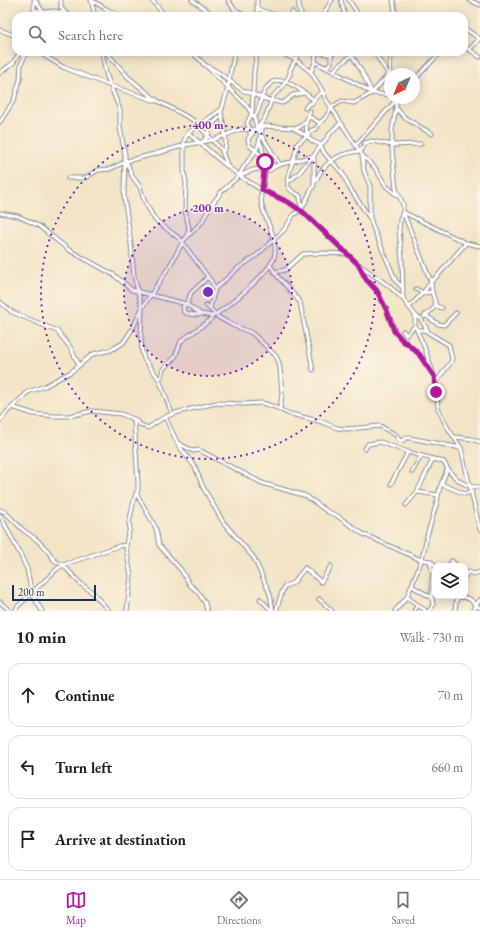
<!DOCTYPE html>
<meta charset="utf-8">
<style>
body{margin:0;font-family:"EB Garamond",serif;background:#f6f6f6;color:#222}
.controls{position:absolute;right:12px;bottom:12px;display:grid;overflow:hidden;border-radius:8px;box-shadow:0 2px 10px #0003}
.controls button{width:36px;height:36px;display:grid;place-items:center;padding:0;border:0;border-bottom:1px solid #e0e0e0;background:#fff;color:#222;font:20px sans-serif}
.compass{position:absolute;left:384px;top:68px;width:36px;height:36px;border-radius:50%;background:#fff;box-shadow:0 2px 10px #0003;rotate:223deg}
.scale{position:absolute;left:12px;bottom:10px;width:84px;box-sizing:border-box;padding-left:4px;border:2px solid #1b2f5e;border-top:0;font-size:11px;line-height:14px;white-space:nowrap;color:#1b2f5e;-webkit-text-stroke:3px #fcf5e5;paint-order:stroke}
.stop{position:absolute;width:12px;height:12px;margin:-9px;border:3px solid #b5179e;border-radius:50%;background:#fff}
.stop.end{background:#b5179e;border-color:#fff;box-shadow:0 1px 4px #0008}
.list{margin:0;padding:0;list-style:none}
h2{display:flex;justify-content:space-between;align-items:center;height:52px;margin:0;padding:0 16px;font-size:17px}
h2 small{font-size:13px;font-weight:400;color:#767676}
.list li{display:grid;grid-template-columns:26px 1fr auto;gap:12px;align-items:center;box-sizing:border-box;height:64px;margin:0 8px 8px;padding:0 8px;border:1px solid #e0e0e0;border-radius:12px}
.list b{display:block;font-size:15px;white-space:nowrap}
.list em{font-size:13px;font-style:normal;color:#767676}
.icon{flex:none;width:22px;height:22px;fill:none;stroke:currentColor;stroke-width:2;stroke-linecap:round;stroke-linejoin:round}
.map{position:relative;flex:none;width:480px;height:611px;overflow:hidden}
.search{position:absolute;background:#fff;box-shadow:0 2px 10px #0003;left:12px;right:12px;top:12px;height:44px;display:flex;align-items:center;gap:10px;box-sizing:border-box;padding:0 14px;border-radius:12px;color:#767676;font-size:15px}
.sheet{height:268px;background:#fff}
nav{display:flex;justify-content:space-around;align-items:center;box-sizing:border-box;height:56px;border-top:1px solid #e0e0e0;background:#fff;font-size:11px;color:#767676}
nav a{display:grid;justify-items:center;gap:2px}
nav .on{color:#b5179e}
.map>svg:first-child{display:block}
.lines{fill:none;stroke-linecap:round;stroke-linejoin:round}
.street-casing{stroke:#868a92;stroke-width:5}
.street{stroke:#fff;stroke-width:3}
.route{stroke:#b5179e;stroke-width:5}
.ring{fill:none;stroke:#7b2cbf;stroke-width:2;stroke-dasharray:2 4}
.centre{fill:#7b2cbf;stroke:#fcf5e5;stroke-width:2}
.ring-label{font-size:12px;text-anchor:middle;font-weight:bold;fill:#7b2cbf;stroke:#fcf5e5;stroke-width:3;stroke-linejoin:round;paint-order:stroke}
</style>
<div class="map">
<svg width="480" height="611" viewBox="0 0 480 611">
<rect width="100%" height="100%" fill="#fcf5e5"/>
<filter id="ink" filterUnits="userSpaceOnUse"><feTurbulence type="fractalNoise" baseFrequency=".025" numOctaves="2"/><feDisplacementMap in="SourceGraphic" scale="8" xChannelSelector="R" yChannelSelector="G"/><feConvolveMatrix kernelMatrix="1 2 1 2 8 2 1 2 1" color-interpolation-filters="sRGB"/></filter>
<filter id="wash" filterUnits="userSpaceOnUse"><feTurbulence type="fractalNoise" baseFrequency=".012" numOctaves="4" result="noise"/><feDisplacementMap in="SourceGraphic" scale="16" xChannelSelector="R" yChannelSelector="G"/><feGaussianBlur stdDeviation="0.9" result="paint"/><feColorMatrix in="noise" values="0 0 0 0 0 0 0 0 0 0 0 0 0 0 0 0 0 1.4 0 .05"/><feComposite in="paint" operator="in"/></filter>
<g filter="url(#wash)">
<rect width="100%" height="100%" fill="#f2e4c6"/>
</g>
<g filter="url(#ink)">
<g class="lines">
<g class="street-casing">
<path id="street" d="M34 0V10L43 12 48 16
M35 0 43 12 55 11 67 14
M61 0V8L69 16
M91 0 108 10 122 16
M91 0 95 16
M152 0 165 16
M192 0 215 16
M228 0 234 9 245 16
M257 0V16
M299 0V10L302 16
M341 0 345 16
M349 0 359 16
M393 0 396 16
M469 0 480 5
M258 9 277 16
M292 12 295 16
M396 15 415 14 433 16
M322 16 332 0
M464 28 480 39
M0 30 16 36
M464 46 480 57
M469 50 480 38
M38 52 63 67 111 86 156 101
M102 52 106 74 120 110V127L125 155
M106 52 128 77 151 96 158 101 193 120 221 149 228 167
M192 52 246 105 254 117
M282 52 287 56 296 60 311 72
M316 52 315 62 311 72 323 92 325 98 362 155 375 168 386 186 397 195
M318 52 331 55
M350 52 362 72 372 93
M374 52 389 75
M315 62 357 84 372 93 388 75
M203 64 215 70 242 90 265 99 282 103 286 101 293 95 305 93
M326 67 331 63V55L335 52
M334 71 338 66 352 55
M0 73 13 63 20 52
M391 74 390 64 392 52
M414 80 437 56 443 52
M396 98V108L392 130V150L396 189 403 204V212L400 219 399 230 402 259 403 299
M305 108 309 103 311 104 317 96 323 92
M396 108 405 118 432 134
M222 109 188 133 228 167 244 179 262 190 288 202 303 212 358 264 389 286 403 299 415 315V326L424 346 436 382 438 408 446 425 461 448
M0 122 14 100 20 80 21 64 27 52
M263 126C260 133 261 141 257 148 252 158 243 165 239 176L253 170 260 169 270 170 278 165 314 156
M258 127 265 118 273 96 282 88 290 74V70L297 57V52
M293 128 307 136 312 130 316 129 320 123
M256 129 248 139 249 145 275 167
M250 136V130L247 123 252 113 254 71 257 52
M307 136 312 141 319 144 325 154 343 174 349 187 369 217
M203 141 208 136C209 126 213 123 221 116
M356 145 398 98
M223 151 225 149 226 140 221 112 228 88 231 69 235 52
M125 154 124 196 131 244 134 276 142 308 141 336 142 352 144 359 159 379 161 377 163 369 175 357 181 341 209 321 213 316
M362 155 364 171 370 186V218L374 230 396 281 403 288
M126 160 132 176 140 187 144 200 155 220 180 239 211 281 215 289
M280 165 257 128 254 117C260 111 259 104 262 97 274 65 296 87 314 100
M68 178H85L98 170 110 169 127 161 158 153 185 145 213 140 241 129 252 130 263 126 296 128 300 127 310 117 320 123 326 117 332 107 342 101 354 103 372 93 390 95
M316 180C323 165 336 155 353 152 356 151 360 152 362 149 364 148 364 145 365 143L372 141 392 145 421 144
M288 182 299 173 312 157
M301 210 300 196C297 193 291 192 289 188 283 179 297 156 297 144L307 136 306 122 310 111
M403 212 431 282 432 292
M403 212 466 243 480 246
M0 213 18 216 39 226 69 250 114 275 132 290 186 304 201 314 213 316C229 306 267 275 274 258 276 252 275 245 274 240 271 225 262 215 261 199 260 193 263 187 264 181 266 168 265 155 260 142
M187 236 189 228 185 210 186 183 184 171V141L188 133
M270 265 278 277 282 281 300 302 313 370
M359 265 366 279 377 291 387 311 395 331 403 341 408 344 419 354 432 373
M274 272 285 270 303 254 320 253 348 254
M416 289 423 293 432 292 436 306
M0 302 12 312 57 331 70 347 79 365
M206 305 218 317 232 325 252 333 275 355 278 360 280 368 282 394 280 409
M410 306 423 293 431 282 440 273 466 243
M210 308 215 289 237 269 257 255 282 232 286 227 294 214 301 210 314 185V155L333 130 341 123
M201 314 198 315C195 315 187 314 184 312L183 307 188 301 191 293 208 277
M415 315 421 319 429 333 449 345 452 359 451 362 436 382
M425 315 438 324 444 325 456 313
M424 317 436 306 442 308
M417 330H424L428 332
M403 331 406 335 415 326
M159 379 172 414
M12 407 34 414 53 416H69L92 411 121 414 134 419 139 424 148 428 163 418 175 413 216 403 244 404 262 403 275 407 287 413 322 422 337 428 347 429 380 426 396 435 399 440 402 441 406 438H410L461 448 480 530
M165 417 179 446 195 467 203 487 223 522 254 558 270 594 273 611
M0 421 7 412 28 392 45 386 71 372 93 354 111 350 123 343 133 328 142 308 169 267 184 240 202 222 208 210 222 191 239 176
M455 437 472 439 480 442
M178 443 193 451 199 450 262 483 306 496 328 512 336 515 363 534 419 559 430 561 436 566
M365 449 368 444 380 442 408 452
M412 472 421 456
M391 484 408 452 444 462C448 472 459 483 470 486 473 487 477 487 480 487
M441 484 465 494 472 491
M417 492 438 495
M136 493 156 528 159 545 181 570 190 585 198 592 205 603 207 611
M406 505 417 492 433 459
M0 510 5 512 23 530 37 540 47 550 55 561 63 565 81 584 93 593 109 611
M0 515 21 556 27 569 32 594 42 611
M430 562 433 574 432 580V598
M448 566 452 561 457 566
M465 576 468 572 474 574 480 572
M412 586 432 598 433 605 429 611
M407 597 426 611
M260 599 272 611
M319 599 332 611
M0 602 10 611
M475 606 480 600
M15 611 18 606 57 569 63 565 119 546 126 545
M127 611 131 576 126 548 127 538 130 528 129 523 135 496 138 490V483L134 419
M276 611 282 592 285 586 293 583 305 568 321 582 331 566
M395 611 407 597 422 559 427 536 437 502 440 487 447 470
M414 611 418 605
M455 611 456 602 458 596 470 599 475 605 473 610 477 606 480 608"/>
</g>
<use href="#street" class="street"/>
</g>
</g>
<g class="lines" filter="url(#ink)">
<path class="route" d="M265 162 262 190 288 202 303 212 358 264 366 279 377 291 387 311 394 331 403 341 408 344 419 354 434 376 436 392"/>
</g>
<circle cx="208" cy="292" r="84" fill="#7b2cbf" fill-opacity=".12"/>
<g class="ring">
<circle cx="208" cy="292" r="84"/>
<circle cx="208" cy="292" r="167"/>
</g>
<circle cx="208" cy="292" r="6" class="centre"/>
<g class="ring-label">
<text x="208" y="129">400 m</text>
<text x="208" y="212">200 m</text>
</g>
</svg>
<div class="controls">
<button><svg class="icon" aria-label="layers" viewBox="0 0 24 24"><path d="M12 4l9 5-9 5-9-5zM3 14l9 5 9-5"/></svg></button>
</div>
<svg class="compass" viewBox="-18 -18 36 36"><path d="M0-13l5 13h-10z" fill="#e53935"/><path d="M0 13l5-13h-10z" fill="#767676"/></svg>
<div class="scale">200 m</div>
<div class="stop" style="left:265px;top:162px"></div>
<div class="stop end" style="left:436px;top:392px"></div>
<div class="search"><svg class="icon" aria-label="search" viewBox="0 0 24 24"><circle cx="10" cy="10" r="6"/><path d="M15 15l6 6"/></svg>Search here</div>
</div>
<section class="sheet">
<h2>10 min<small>Walk · 730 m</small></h2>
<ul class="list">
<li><svg class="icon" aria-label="ahead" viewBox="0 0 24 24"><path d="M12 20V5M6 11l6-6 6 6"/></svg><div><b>Continue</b></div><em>70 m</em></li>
<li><svg class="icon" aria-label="left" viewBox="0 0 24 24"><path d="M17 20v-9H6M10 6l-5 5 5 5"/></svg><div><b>Turn left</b></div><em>660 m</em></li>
<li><svg class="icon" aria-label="arrive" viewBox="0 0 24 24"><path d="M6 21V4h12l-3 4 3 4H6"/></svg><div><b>Arrive at destination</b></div></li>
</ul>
</section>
<nav>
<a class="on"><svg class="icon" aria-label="map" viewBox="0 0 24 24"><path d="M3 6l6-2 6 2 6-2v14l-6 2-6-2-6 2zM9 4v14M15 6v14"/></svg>Map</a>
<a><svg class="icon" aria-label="directions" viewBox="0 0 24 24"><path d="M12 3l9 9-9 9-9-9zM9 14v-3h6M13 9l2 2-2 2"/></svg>Directions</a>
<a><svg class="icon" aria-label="saved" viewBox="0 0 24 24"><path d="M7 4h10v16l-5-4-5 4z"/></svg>Saved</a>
</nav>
